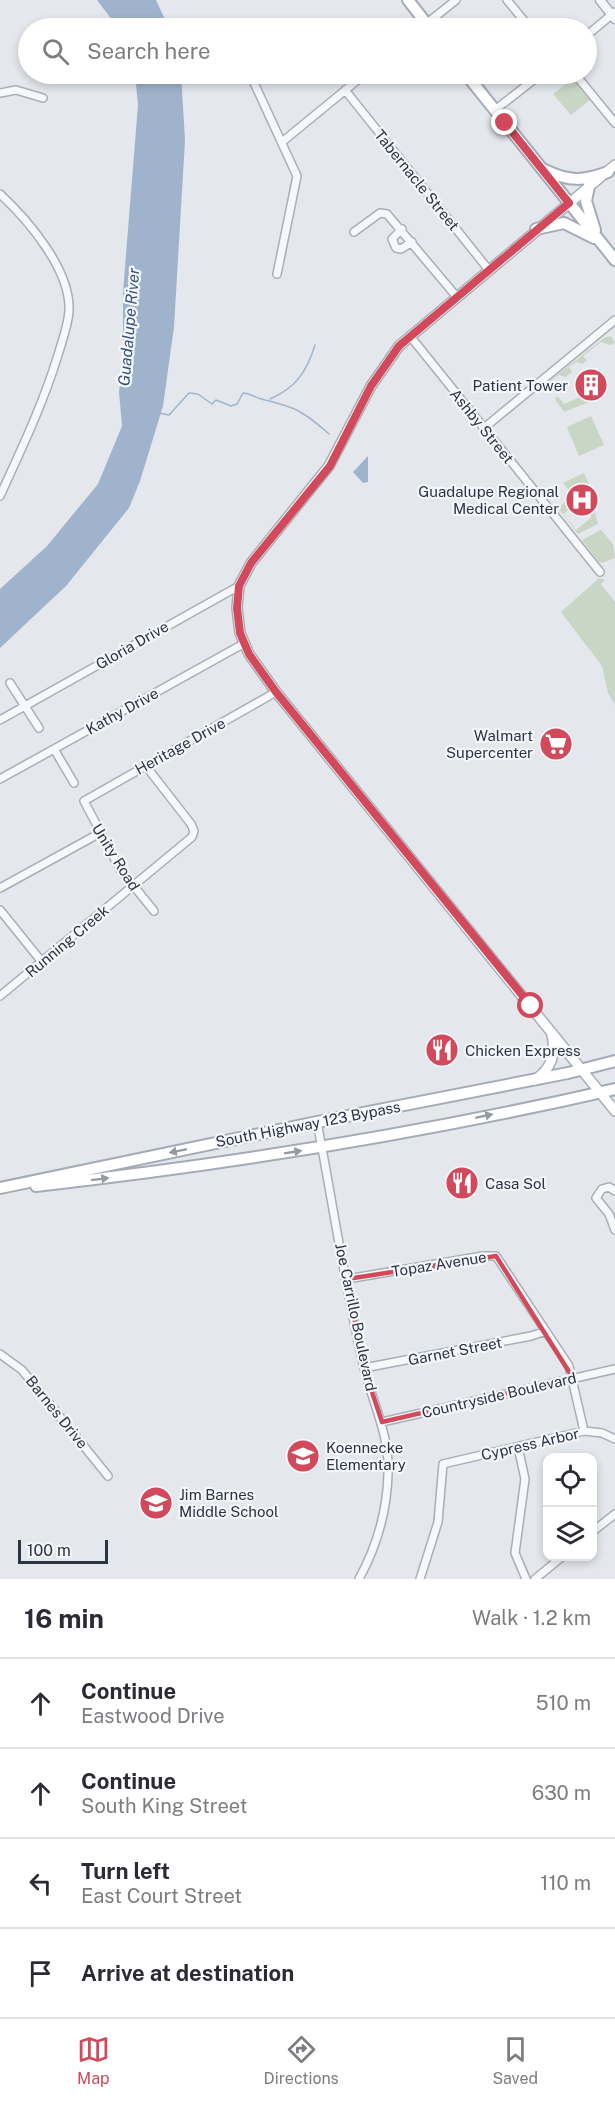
<!DOCTYPE html>
<meta charset="utf-8">
<style>
body{margin:0;font-family:"Public Sans",sans-serif;background:#f2f2f3;color:#2b2b33}
.controls{position:absolute;right:18px;bottom:18px;display:grid;overflow:hidden;border-radius:12px;box-shadow:0 3px 9px #0003}
.controls button{width:54px;height:54px;display:grid;place-items:center;padding:0;border:0;border-bottom:2px solid #e1e1e2;background:#fff;color:#2b2b33;font:30px sans-serif}
.scale{position:absolute;left:18px;bottom:15px;width:90px;box-sizing:border-box;padding-left:6px;border:3px solid #2b3445;border-top:0;font-size:16px;line-height:21px;white-space:nowrap;color:#2b3445;-webkit-text-stroke:4px #f4f6f9;paint-order:stroke}
.stop{position:absolute;width:18px;height:18px;margin:-14px;border:4px solid #d1495b;border-radius:50%;background:#fff}
.stop.end{background:#d1495b;border-color:#fff;box-shadow:0 2px 6px #0008}
.list{margin:0;padding:0;list-style:none}
h2{display:flex;justify-content:space-between;align-items:center;height:78px;margin:0;padding:0 24px;font-size:26px}
h2 small{font-size:20px;font-weight:400;color:#7c7c81}
.list li{display:grid;grid-template-columns:39px 1fr auto;gap:18px;align-items:center;box-sizing:border-box;height:90px;padding:0 24px;border-top:2px solid #e1e1e2}
.list b{display:block;font-size:22px;white-space:nowrap}
.list p{margin:0;font-size:20px;white-space:nowrap;color:#7c7c81}
.list em{font-size:20px;font-style:normal;color:#7c7c81}
.icon{flex:none;width:33px;height:33px;fill:none;stroke:currentColor;stroke-width:2;stroke-linecap:round;stroke-linejoin:round}
.map{position:relative;flex:none;width:615px;height:1579px;overflow:hidden}
.search{position:absolute;background:#fff;box-shadow:0 3px 9px #0003;left:18px;right:18px;top:18px;height:66px;display:flex;align-items:center;gap:15px;box-sizing:border-box;padding:0 21px;border-radius:33px;color:#7c7c81;font-size:22px}
.sheet{height:438px;background:#fff}
nav{display:flex;justify-content:space-around;align-items:center;box-sizing:border-box;height:84px;border-top:2px solid #e1e1e2;background:#fff;font-size:16px;color:#7c7c81}
nav a{display:grid;justify-items:center;gap:3px}
nav .on{color:#d1495b}
.map>svg:first-child{display:block}
.green{fill:#c9d6c5}
.water{fill:#9fb4cc}
.lines{fill:none;stroke-linecap:round;stroke-linejoin:round}
.stream{stroke:#9fb4cc;stroke-width:1.5}
.minor-casing{stroke:#a9aeb7;stroke-width:10}
.tertiary-casing{stroke:#a9aeb7;stroke-width:11}
.secondary-casing{stroke:#a9aeb7;stroke-width:12}
.primary-casing{stroke:#a3abb8;stroke-width:14}
.minor{stroke:#f7f8fa;stroke-width:7}
.tertiary{stroke:#f7f8fa;stroke-width:8}
.secondary{stroke:#fff;stroke-width:9}
.primary{stroke:#fff;stroke-width:10}
.oneway{fill:#959aa2}
.route{stroke:#d1495b;stroke-width:8}
.marked{fill:none;stroke:#d1495b;stroke-width:4.5;stroke-linejoin:round}
.labels{text-anchor:middle;dominant-baseline:central;stroke-width:4.5;stroke-linejoin:round;paint-order:stroke}
.street-label{font-size:15px;fill:#2b3445;stroke:#f4f6f9}
.poi-label{font-size:15px;fill:#2b3445;stroke:#f4f6f9;text-anchor:start}
.water-label{font-size:16px;font-style:italic;fill:#34527a;stroke:#f4f6f9}
</style>
<div class="map">
<svg width="615" height="1579" viewBox="0 0 615 1579">
<rect width="100%" height="100%" fill="#e4e7ec"/>
<path class="green" d="M574 78 591 99 571 115 553 94Z
M611 336 615 343 610 345 601 342 583 356 587 360 582 364 576 362 569 367 572 372 566 377 559 375 552 380 555 385 552 391 549 390 547 384 552 379 604 338Z
M594 391 597 399 564 412 555 399 557 396 564 404Z
M591 416 604 445 579 456 567 427Z
M584 473 591 489 572 494 563 483Z
M589 491 594 503 586 509 579 501 563 514 576 530 592 517 587 511 595 505 596 508 594 510 598 524 578 534 558 508 573 495Z
M601 530 613 544 615 558 602 563 598 561 582 540Z
M599 578 605 580 601 584 615 602V705L608 693 602 666 561 612Z"/>
<path class="water" d="M97 0H156L169 28H118Z
M135 74H181L185 140 174 327 163 406 140 481 129 508 66 586 0 648V589L47 546 98 484 122 426 119 392 123 359V292L138 105Z
M368 456V482L363 483 353 472Z"/>
<g class="lines">
<path class="stream" d="M270 399C296 388 307 371 315 345
M158 413 169 415 189 393 198 394 212 404 216 400 231 406 237 404 243 393C251 393 253 397 261 399 295 407 302 410 329 434"/>
<g class="minor-casing">
<path id="minor" d="M507 0 530 28
M421 28 456 0
M586 36 615 12
M250 74 297 176 277 274
M575 74 615 123
M345 90 488 269
M0 93 16 90 43 98
M495 110 541 74
M282 142 365 74
M0 194C28 220 71 270 69 311 68 326 62 341 58 355 43 404 21 450 0 496
M402 229 392 239 396 248 401 249 412 242
M354 232 380 213 387 214 456 296
M410 336 600 572
M484 428 615 320
M10 683 39 728
M0 720 239 586
M54 749 74 783
M0 779 243 644
M0 888 100 833
M0 910 42 962
M154 911 120 869 84 801 276 692
M0 996 192 837 194 831 191 824 145 765
M317 1122C333 1204 345 1287 364 1368 373 1404 390 1436 388 1474 387 1512 377 1546 359 1579
M615 1191 609 1187 602 1189 596 1198 609 1214 615 1230
M347 1279 483 1256H496L569 1366 584 1431
M0 1354 22 1370 108 1476
M364 1368 531 1336 546 1331
M382 1422 615 1369
M518 1447 525 1479 515 1553 526 1579
M592 1532 615 1514
M420 1579 438 1522 443 1464 584 1431 602 1433 615 1439
M535 1579 563 1556"/>
</g>
<g class="tertiary-casing">
<path id="tertiary" d="M600 0 615 19"/>
</g>
<g class="secondary-casing">
<path id="secondary" d="M615 165 399 346 371 386 329 466 251 563 239 586 237 608 240 633 249 654 276 692 615 1111
M535 1080C552 1068 556 1054 552 1035"/>
</g>
<g class="primary-casing">
<path id="primary" d="M408 0 430 28
M466 74 615 260
M545 170C569 182 584 181 608 172
M589 186 586 201 595 230
M536 229 564 223 594 238
M36 1186C231 1164 424 1133 615 1089
M0 1188 317 1122 568 1073 615 1061"/>
</g>
<use href="#minor" class="minor"/>
<use href="#tertiary" class="tertiary"/>
<use href="#secondary" class="secondary"/>
<use href="#primary" class="primary"/>
</g>
<defs><path id="oneway-solid" d="M-6-.8H1V-3.2L6.5 0L1 3.2V.8H-6Z" transform="scale(1.5)"/></defs>
<g class="oneway">
<use href="#oneway-solid" transform="translate(484 1116) rotate(-12)"/>
<use href="#oneway-solid" transform="translate(178 1151) rotate(168)"/>
<use href="#oneway-solid" transform="translate(293 1152) rotate(-9)"/>
<use href="#oneway-solid" transform="translate(100 1179) rotate(-7)"/>
</g>
<g class="lines">
<path class="route" d="M505 123 569 203 399 346 371 386 330 466 251 563 239 586 237 608 240 633 249 654 276 692 531 1006"/>
</g>
<path class="marked" d="M496 1256 573 1378 382 1422 364 1368 347 1279Z"/>
<defs>
<g id="building-disc" transform="scale(1.725)"><circle r="9.5" fill="#d1495b" stroke="#f4f6f9"/><path d="M-4-6H4V6H1V3H-1V6H-4ZM-2.5-4.3h1.7v1.8h-1.7ZM.8-4.3h1.7v1.8H.8ZM-2.5-1h1.7V.8h-1.7ZM.8-1h1.7V.8H.8Z" fill="#fff"/></g>
<g id="hospital-disc" transform="scale(1.725)"><circle r="9.5" fill="#d1495b" stroke="#f4f6f9"/><path d="M-5-5h3v3.5h4V-5h3V5h-3V1.5h-4V5h-3Z" fill="#fff"/></g>
<g id="supermarket-disc" transform="scale(1.725)"><circle r="9.5" fill="#d1495b" stroke="#f4f6f9"/><path d="M-6-5.5h2.5l.6 2H6L4.5 2H-2.5L-4.4-4H-6ZM-1.5 3.2a1.3 1.3 0 1 0 .1 0ZM3 3.2a1.3 1.3 0 1 0 .1 0Z" fill="#fff"/></g>
<g id="restaurant-disc" transform="scale(1.725)"><circle r="9.5" fill="#d1495b" stroke="#f4f6f9"/><path d="M-5-6h1v4h1v-4h1v4h1v-4h1v5L-1.5 .5V6h-2V.5L-5-1ZM5-6V6H3V1.5H1.5Q1.5-4 5-6Z" fill="#fff"/></g>
<g id="school-disc" transform="scale(1.725)"><circle r="9.5" fill="#d1495b" stroke="#f4f6f9"/><path d="M0-5L7-2L0 1L-7-2ZM-4 1L0 2.5L4 1V4Q0 6-4 4Z" fill="#fff"/></g>
</defs>
<g fill-rule="evenodd">
<use href="#building-disc" x="591" y="385"/>
<use href="#hospital-disc" x="582" y="500"/>
<use href="#supermarket-disc" x="556" y="744"/>
<use href="#restaurant-disc" x="442" y="1050"/>
<use href="#restaurant-disc" x="462" y="1183"/>
<use href="#school-disc" x="303" y="1456"/>
<use href="#school-disc" x="156" y="1503"/>
</g>
<g class="labels">
<g class="street-label">
<text transform="translate(417 180) rotate(51)">Tabernacle Street</text>
<text transform="translate(482 426) rotate(51)">Ashby Street</text>
<text transform="translate(132 645) rotate(-30)">Gloria Drive</text>
<text transform="translate(122 711) rotate(-29)">Kathy Drive</text>
<text transform="translate(180 746) rotate(-29)">Heritage Drive</text>
<text transform="translate(116 857) rotate(58)">Unity Road</text>
<text transform="translate(67 941) rotate(-40)">Running Creek</text>
<text transform="translate(308 1124) rotate(-11)">South Highway 123 Bypass</text>
<text transform="translate(439 1264) rotate(-9)">Topaz Avenue</text>
<text transform="translate(356 1317) rotate(78)">Joe Carrillo Boulevard</text>
<text transform="translate(455 1351) rotate(-11)">Garnet Street</text>
<text transform="translate(499 1395) rotate(-13)">Countryside Boulevard</text>
<text transform="translate(57 1412) rotate(51)">Barnes Drive</text>
<text transform="translate(530 1444) rotate(-13)">Cypress Arbor</text>
</g>
<g class="poi-label">
<text x="568" y="385" text-anchor="end">Patient Tower</text>
<text x="559" y="491" text-anchor="end">Guadalupe Regional<tspan x="559" dy="17">Medical Center</tspan></text>
<text x="533" y="735" text-anchor="end">Walmart<tspan x="533" dy="17">Supercenter</tspan></text>
<text x="465" y="1050">Chicken Express</text>
<text x="485" y="1183">Casa Sol</text>
<text x="326" y="1447">Koennecke<tspan x="326" dy="17">Elementary</tspan></text>
<text x="179" y="1494">Jim Barnes<tspan x="179" dy="17">Middle School</tspan></text>
</g>
<g class="water-label">
<text transform="translate(129 327) rotate(-85)">Guadalupe River</text>
</g>
</g>
</svg>
<div class="controls">
<button><svg class="icon" aria-label="locate" viewBox="0 0 24 24"><circle cx="12" cy="12" r="6"/><path d="M12 2v4M12 18v4M2 12h4M18 12h4"/></svg></button>
<button><svg class="icon" aria-label="layers" viewBox="0 0 24 24"><path d="M12 4l9 5-9 5-9-5zM3 14l9 5 9-5"/></svg></button>
</div>
<div class="scale">100 m</div>
<div class="stop" style="left:531px;top:1006px"></div>
<div class="stop end" style="left:505px;top:123px"></div>
<div class="search"><svg class="icon" aria-label="search" viewBox="0 0 24 24"><circle cx="10" cy="10" r="6"/><path d="M15 15l6 6"/></svg>Search here</div>
</div>
<section class="sheet">
<h2>16 min<small>Walk · 1.2 km</small></h2>
<ul class="list">
<li><svg class="icon" aria-label="ahead" viewBox="0 0 24 24"><path d="M12 20V5M6 11l6-6 6 6"/></svg><div><b>Continue</b><p>Eastwood Drive</p></div><em>510 m</em></li>
<li><svg class="icon" aria-label="ahead" viewBox="0 0 24 24"><path d="M12 20V5M6 11l6-6 6 6"/></svg><div><b>Continue</b><p>South King Street</p></div><em>630 m</em></li>
<li><svg class="icon" aria-label="left" viewBox="0 0 24 24"><path d="M17 20v-9H6M10 6l-5 5 5 5"/></svg><div><b>Turn left</b><p>East Court Street</p></div><em>110 m</em></li>
<li><svg class="icon" aria-label="arrive" viewBox="0 0 24 24"><path d="M6 21V4h12l-3 4 3 4H6"/></svg><div><b>Arrive at destination</b></div></li>
</ul>
</section>
<nav>
<a class="on"><svg class="icon" aria-label="map" viewBox="0 0 24 24"><path d="M3 6l6-2 6 2 6-2v14l-6 2-6-2-6 2zM9 4v14M15 6v14"/></svg>Map</a>
<a><svg class="icon" aria-label="directions" viewBox="0 0 24 24"><path d="M12 3l9 9-9 9-9-9zM9 14v-3h6M13 9l2 2-2 2"/></svg>Directions</a>
<a><svg class="icon" aria-label="saved" viewBox="0 0 24 24"><path d="M7 4h10v16l-5-4-5 4z"/></svg>Saved</a>
</nav>
